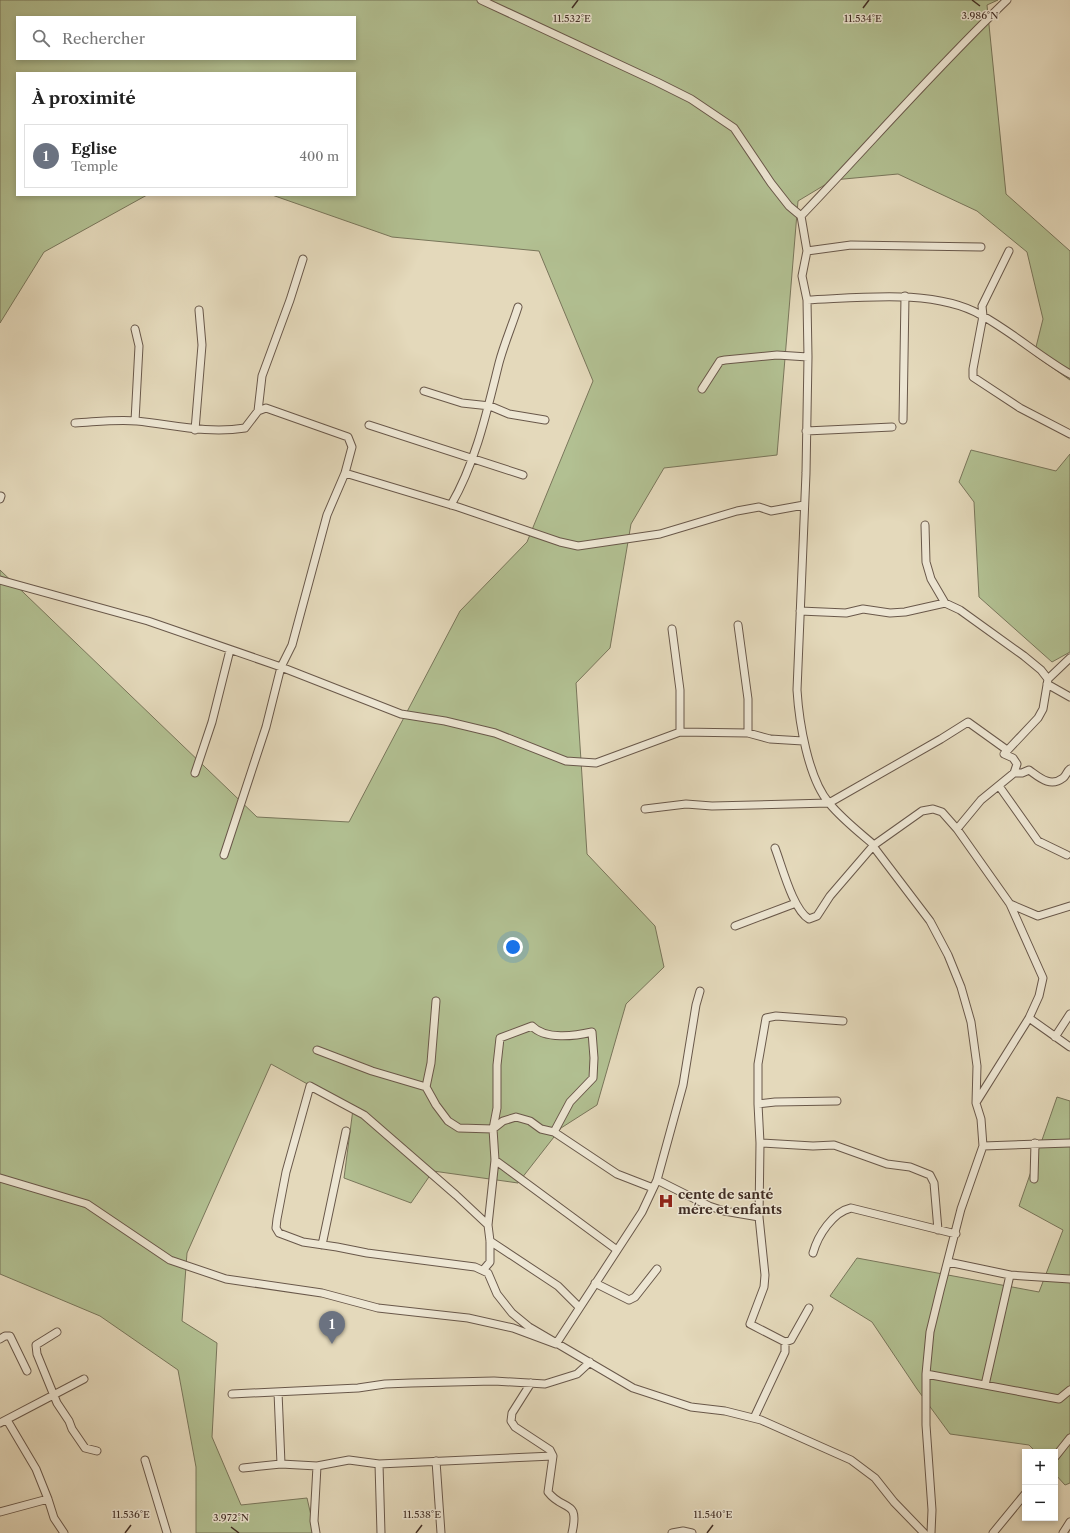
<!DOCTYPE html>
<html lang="fr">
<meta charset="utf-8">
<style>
body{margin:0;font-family:"Libre Caslon Text",serif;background:#f2f2f2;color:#222}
.controls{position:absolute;right:12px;bottom:12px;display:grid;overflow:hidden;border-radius:0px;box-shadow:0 2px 6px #0003}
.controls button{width:36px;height:36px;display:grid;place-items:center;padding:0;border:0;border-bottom:1px solid #e0e0e0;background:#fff;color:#222;font:20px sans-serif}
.you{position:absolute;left:513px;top:947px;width:14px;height:14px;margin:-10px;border:3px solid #fff;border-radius:50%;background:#1a73e8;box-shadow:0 0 0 6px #1a73e833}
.badge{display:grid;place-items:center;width:26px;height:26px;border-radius:50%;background:#8f2418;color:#fff;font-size:13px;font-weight:700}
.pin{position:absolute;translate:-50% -33px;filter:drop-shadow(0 1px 2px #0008)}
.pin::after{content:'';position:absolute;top:21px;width:14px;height:12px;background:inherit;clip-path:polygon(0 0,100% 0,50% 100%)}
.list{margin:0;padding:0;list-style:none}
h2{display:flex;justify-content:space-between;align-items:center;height:52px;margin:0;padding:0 16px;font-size:17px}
h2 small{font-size:13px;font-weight:400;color:#767676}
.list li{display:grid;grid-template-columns:26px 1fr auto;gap:12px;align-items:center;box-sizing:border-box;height:64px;margin:0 8px 8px;padding:0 8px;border:1px solid #e0e0e0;border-radius:0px}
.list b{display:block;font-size:15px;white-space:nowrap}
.list p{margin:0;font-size:13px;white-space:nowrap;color:#767676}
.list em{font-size:13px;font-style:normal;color:#767676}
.icon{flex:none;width:22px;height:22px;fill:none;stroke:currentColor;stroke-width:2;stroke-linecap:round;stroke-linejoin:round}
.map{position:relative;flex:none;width:1070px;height:1533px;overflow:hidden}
.search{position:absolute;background:#fff;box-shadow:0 2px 6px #0003;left:16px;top:16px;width:340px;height:44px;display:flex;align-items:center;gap:10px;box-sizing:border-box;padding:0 14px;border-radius:0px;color:#767676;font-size:15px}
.panel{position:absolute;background:#fff;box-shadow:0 2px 6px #0003;left:16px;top:72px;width:340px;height:124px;border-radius:0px}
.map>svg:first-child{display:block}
.green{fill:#b2c092;stroke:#79765b;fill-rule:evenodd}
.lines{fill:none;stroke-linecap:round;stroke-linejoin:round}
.minor-casing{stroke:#69584a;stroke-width:9}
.minor{stroke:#ede6d3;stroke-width:7}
.ticks{fill:none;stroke:#402d24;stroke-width:1.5}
.labels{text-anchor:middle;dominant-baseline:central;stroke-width:3;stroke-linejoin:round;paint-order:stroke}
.poi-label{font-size:13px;font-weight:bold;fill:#402d24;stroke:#ede6d3;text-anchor:start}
.ticks-label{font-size:10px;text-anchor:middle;fill:#402d24;stroke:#ede6d3;stroke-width:3;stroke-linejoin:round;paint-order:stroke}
</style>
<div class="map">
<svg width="1070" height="1533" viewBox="0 0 1070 1533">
<rect width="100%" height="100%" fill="#e4d9bb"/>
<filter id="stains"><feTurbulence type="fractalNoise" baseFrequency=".005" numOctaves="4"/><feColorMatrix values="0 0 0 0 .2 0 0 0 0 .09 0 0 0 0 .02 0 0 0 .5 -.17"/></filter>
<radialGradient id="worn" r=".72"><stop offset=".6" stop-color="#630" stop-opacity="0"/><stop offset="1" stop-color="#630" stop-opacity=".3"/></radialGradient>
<path class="green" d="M0 0H998L987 5 1006 194 1070 251V380L1034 355 1043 319 1027 252 977 211 898 174 833 180 798 201 777 455 664 468 631 524 610 648 576 683 587 854 655 926 664 967 626 1004 597 1105 561 1128 518 1183 433 1171 411 1203 344 1178 353 1109 271 1064 187 1253 182 1321 217 1343 212 1437 241 1505 307 1498 315 1533H196V1467L178 1370 100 1316 0 1274V570L257 817 349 822 460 611 527 542 593 381 539 251 392 237 272 195H355V73H17V195H147L44 252 0 323ZM17 17H355V59H17Z
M971 450 1056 471 1070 454V652L1052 662 979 597 974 502 959 482Z
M1057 1097 1070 1101V1483L1065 1485 1055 1474V1452H1036L1029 1445 950 1434 917 1389 872 1322 830 1296 857 1258 1039 1292 1063 1230 1019 1206Z"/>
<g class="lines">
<g class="minor-casing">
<path id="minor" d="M481 0 657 82 691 99 734 128 771 183 789 206 801 216 807 251 802 276 807 300 808 357 806 473 797 690C799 722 808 778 829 803 842 819 859 832 874 845L873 846 930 921 948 955 961 987 971 1022 977 1066 976 1103 981 1119 983 1146 961 1209 940 1291 930 1332 926 1374V1425L932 1510 931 1533
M801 216C870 144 935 69 1007 0
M807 251 851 245 981 247
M1009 251 982 306 983 316 973 369V377L1020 408 1070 434
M807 300C859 298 934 288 981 315 1012 332 1039 356 1070 374
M135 329 139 346 135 421
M702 389 720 361 725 360 777 355 808 357
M424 391 462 403 490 406 509 414 545 420
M258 411 262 376 290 300 303 259
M903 420 905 296
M75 423C95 422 117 419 137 421 174 425 208 434 245 428L258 411 266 408 348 437 352 447 345 473 327 515 292 645 281 667 266 727 224 855
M369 425 523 475
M195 430 202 345 199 310
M806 431 892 427
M345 473 458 507 560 542 578 546 660 534 737 511 759 507 771 511 804 505
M0 499 1 496
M451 505C476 462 487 411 499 363 504 344 512 326 518 307
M925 525 926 562 931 579 945 603
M0 580 148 621 281 667 401 714 445 721 495 733 566 761 596 763 680 732 748 733 770 739 803 741
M800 611 846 613 863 609 890 613 905 612 945 603 960 610 1024 656 1041 670 1048 679 1043 709 1038 718 1004 754 1013 758 1017 764 1014 773
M738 625 748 699V733
M672 629 680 690V732
M1048 679 1070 658
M1047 684 1070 697
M195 773 212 722 230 650
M999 786 1038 841 1067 855
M645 809 686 804 712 806 829 803 941 739 968 722 1007 750
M957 829 981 800 1014 773H1022L1029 770C1039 777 1050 788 1063 778 1066 776 1067 771 1070 769
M874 845 922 811 933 809 942 812 957 829 1010 904 1043 978 1039 996 1029 1018 977 1101
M775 848C782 866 793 910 809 919L817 916 830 896 873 846
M1010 904 1038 916 1070 906
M735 926 796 903
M436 1001 431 1063 426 1087 436 1105 448 1121 459 1128 493 1129 503 1121 516 1117 530 1121 541 1129 554 1132 617 1174 653 1188
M1029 1018 1070 1047
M1055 1037 1070 1014
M317 1050 372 1071 426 1087
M758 1104 775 1102 837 1101
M760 1143 813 1146 834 1145 887 1164 910 1167 930 1175 934 1183 938 1230
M983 1146 1070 1143
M495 1160 617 1250
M0 1178 87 1204 170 1260 226 1279 322 1293 378 1308 468 1318 513 1328 556 1344 642 1212 657 1180 683 1085 696 1005 700 991
M1034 1179 1035 1143
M657 1180 709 1206 724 1211 759 1217
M488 1225 495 1160 493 1129 497 1108V1065L500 1038 532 1026C545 1040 575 1036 592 1032L594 1058 593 1078 570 1102 554 1132
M490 1241 558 1286 579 1307
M322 1245 346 1131
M813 1253C818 1235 833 1212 851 1208L956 1234
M948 1262 1010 1275 1070 1279
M484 1269 490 1262V1241L488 1225 456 1195 364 1115 310 1086 286 1172 277 1219 276 1228 279 1233 303 1242 337 1247 367 1253 475 1267 488 1273 497 1294 512 1313 529 1327 633 1388 691 1407 725 1411 761 1420 851 1460 875 1478 894 1502 924 1533
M595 1283 629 1300 635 1297 657 1269
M809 1308 791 1340 785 1342 750 1324 764 1287 765 1275 759 1217 760 1143 758 1104V1064L766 1018 776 1016 843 1021
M57 1332 36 1345 37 1354 57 1403 69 1421 72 1429 85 1448 97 1451
M0 1339 5 1336H10L27 1371
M926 1374 1059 1399 1070 1390
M531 1383 512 1413 511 1421 515 1427 550 1450 553 1456 548 1492C563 1512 580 1498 572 1533
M985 1385 1010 1275
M278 1392 281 1464
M232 1394 358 1388 385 1384 411 1383 494 1381 545 1384 577 1374 590 1362
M754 1418 785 1352V1342
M7 1420 36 1469 48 1499
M0 1423 84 1379
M1055 1457 1070 1438
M145 1460 167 1533
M436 1461 441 1533
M379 1464 381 1533
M243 1468 281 1464 317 1466 349 1460 379 1464 553 1456
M0 1512 48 1499 54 1518 64 1533
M316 1533 314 1521 317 1466
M672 1533 683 1531 692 1533
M993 1533 1025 1494
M1063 1533 1070 1522"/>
</g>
<use href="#minor" class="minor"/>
</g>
<path class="ticks" d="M972 0 980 6M572 8 578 0M863 8 869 0M231 1527 239 1533M125 1533 131 1525M416 1533 422 1525M707 1533 713 1525"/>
<defs>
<g id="hospital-bare" transform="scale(1.2)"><path d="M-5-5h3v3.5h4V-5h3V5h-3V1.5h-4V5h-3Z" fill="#8f2418" stroke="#ede6d3" stroke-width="2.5" paint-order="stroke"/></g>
</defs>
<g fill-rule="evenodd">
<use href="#hospital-bare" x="666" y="1201"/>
</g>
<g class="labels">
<g class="poi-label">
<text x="678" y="1194">cente de santé<tspan x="678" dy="15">mére et enfants</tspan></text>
</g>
</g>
<g class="ticks-label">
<text x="980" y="19">3.986°N</text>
<text x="572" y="22">11.532°E</text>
<text x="863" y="22">11.534°E</text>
<text x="131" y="1518">11.536°E</text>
<text x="422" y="1518">11.538°E</text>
<text x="713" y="1518">11.540°E</text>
<text x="231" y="1521">3.972°N</text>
</g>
<rect width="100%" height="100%" filter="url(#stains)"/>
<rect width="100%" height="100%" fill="url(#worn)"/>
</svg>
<div class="controls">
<button>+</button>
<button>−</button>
</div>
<div class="you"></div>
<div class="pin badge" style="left:332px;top:1344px;background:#6b7280">1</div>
<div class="search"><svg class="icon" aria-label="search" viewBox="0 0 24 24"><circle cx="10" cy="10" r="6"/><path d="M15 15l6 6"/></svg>Rechercher</div>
<section class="panel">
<h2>À proximité<small></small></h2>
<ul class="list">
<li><span class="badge" style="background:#6b7280">1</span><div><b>Eglise</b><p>Temple</p></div><em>400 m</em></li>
</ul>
</section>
</div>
